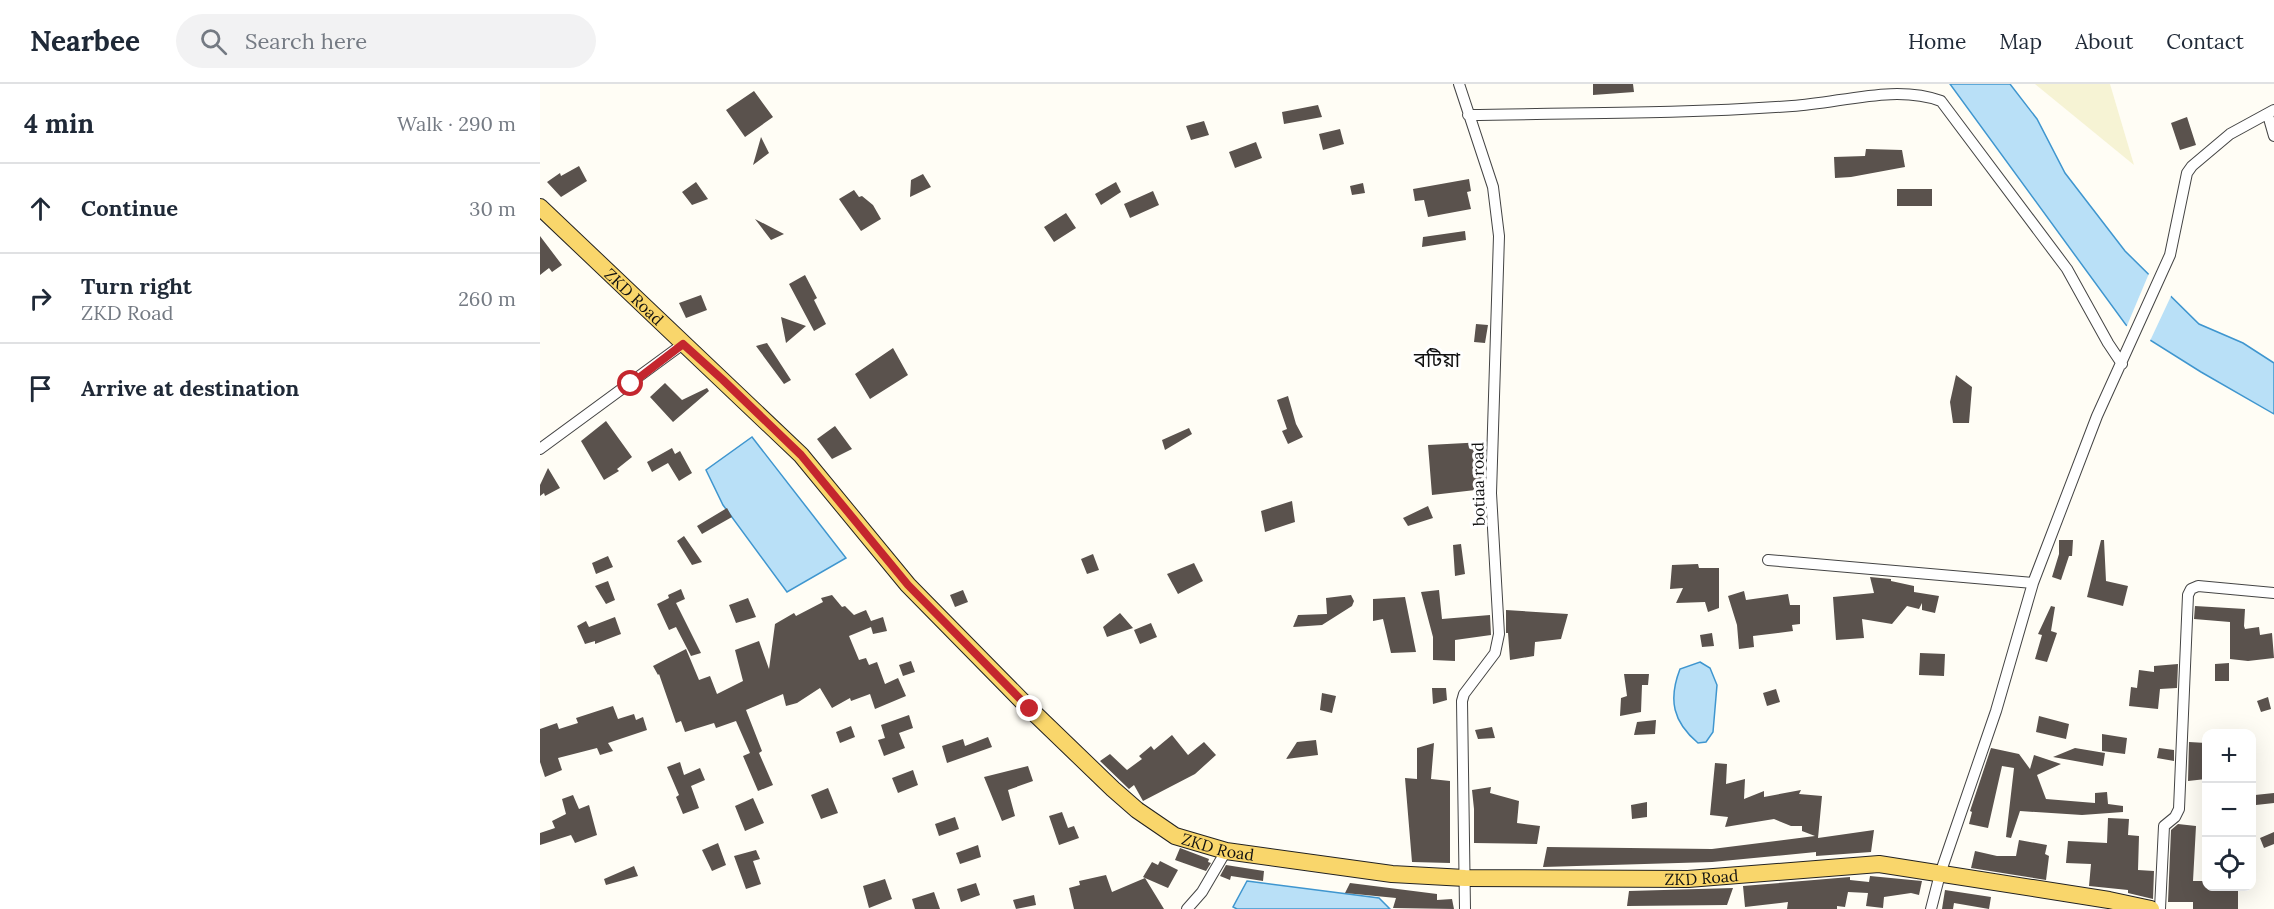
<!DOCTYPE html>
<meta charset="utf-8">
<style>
body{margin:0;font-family:Lora,"Noto Sans Bengali",serif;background:#f2f2f3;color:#1f2937}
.controls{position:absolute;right:18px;bottom:18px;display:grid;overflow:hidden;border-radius:12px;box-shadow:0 6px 24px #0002}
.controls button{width:54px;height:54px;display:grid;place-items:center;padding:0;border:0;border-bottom:2px solid #e0e1e3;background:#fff;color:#1f2937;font:30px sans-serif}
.stop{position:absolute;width:18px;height:18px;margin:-14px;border:4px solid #c4262e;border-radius:50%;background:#fff}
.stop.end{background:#c4262e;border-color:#fff;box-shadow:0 2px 6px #0008}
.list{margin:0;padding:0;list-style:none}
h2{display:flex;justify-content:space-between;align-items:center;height:78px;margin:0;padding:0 24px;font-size:26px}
h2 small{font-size:20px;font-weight:400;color:#747a83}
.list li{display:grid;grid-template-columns:39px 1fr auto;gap:18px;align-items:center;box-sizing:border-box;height:90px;padding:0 24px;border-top:2px solid #e0e1e3}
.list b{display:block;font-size:22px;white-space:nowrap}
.list p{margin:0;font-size:20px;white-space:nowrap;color:#747a83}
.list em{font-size:20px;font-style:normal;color:#747a83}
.icon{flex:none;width:33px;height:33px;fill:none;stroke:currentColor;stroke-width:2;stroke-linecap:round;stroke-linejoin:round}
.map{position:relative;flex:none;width:1734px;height:825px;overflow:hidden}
header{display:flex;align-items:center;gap:36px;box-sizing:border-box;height:84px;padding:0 30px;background:#fff;border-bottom:2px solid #e0e1e3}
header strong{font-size:28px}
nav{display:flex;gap:33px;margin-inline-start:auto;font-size:21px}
.search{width:420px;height:54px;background:#f2f2f3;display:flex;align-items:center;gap:15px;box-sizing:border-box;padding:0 21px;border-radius:33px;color:#747a83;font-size:22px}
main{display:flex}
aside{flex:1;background:#fff}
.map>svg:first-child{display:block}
.farmland{fill:#f6f3d4}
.water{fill:#b9e0f7;stroke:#3f96cf;stroke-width:1.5}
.pier{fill:#fffdf5}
.building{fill:#5a524d}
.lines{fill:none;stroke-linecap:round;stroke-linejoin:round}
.street-casing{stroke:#444;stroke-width:12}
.primary-casing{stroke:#222;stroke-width:18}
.street{stroke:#fff;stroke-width:10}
.primary{stroke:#f9d66b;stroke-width:16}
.route{stroke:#c4262e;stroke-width:8}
.labels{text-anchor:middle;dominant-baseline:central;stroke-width:6;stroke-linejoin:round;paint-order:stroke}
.street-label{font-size:16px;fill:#111;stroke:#fff}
.quarter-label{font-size:20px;fill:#111;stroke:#fff}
</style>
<header>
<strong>Nearbee</strong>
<div class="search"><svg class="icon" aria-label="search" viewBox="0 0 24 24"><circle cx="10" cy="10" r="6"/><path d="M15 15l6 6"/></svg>Search here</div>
<nav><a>Home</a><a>Map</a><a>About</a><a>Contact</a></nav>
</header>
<main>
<aside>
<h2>4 min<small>Walk · 290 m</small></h2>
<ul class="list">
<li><svg class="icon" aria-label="ahead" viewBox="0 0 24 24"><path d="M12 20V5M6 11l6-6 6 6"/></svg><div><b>Continue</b></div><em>30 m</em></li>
<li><svg class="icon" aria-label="right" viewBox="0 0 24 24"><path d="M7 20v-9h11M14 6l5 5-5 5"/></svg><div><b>Turn right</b><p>ZKD Road</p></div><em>260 m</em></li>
<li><svg class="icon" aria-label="arrive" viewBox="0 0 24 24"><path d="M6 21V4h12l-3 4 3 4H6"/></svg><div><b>Arrive at destination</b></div></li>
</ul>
</aside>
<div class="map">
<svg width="1734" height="825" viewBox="0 0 1734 825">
<rect width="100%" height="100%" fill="#fffdf5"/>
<path class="farmland" d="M1495 0H1570L1594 81Z"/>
<path class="water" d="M1410 0H1470L1497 35 1525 89 1585 167 1659 240 1703 259 1734 279V330L1661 288 1586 241Z
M212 353 306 474 247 508 183 421 166 386Z
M1160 578 1170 584 1177 601 1173 648 1166 658 1158 659C1133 638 1128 616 1140 585Z
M707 797 839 814 850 825H697L693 823Z"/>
<path class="pier" d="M1610 187 1632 210 1609 259 1586 244Z"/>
<path class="building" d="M1053 0H1093L1094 8 1053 11Z
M214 7 233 33 205 53 186 26Z
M778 21 782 33 744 40 742 28Z
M1647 33 1656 61 1640 66 1631 39Z
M664 37 669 51 651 56 646 42Z
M800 45 804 60 783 66 779 50Z
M221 53 229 69 213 81Z
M716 58 722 74 695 84 689 68Z
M1326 65 1362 66 1365 83 1311 93 1295 94 1294 73 1325 72Z
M39 82 47 97 21 113 7 98 20 89 21 92Z
M383 90 391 103 370 113 371 96Z
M929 95 931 107 927 108 931 125 888 133 884 116 875 117 873 105Z
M156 98 168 115 152 121 142 108Z
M576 98 581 108 561 121 555 110Z
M823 99 825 109 812 111 810 102Z
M1357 105H1392V122H1357Z
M314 106 319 113 322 112 333 121 341 135 321 147 299 115Z
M613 107 619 121 590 134 584 120Z
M526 129 536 144 514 158 504 143Z
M215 135 244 150 231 156Z
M925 147 926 156 882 163 883 153Z
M0 152 22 181 12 188 9 184 0 191Z
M265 191 277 214 274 216 286 240 274 247 249 200Z
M161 211 167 226 146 234 139 219Z
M241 233 266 242 246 259Z
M936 240 948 241 945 259 934 258Z
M227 259 251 296 244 300 216 262Z
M353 264 368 291 330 315 315 290Z
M1416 291 1432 303 1429 339H1413L1410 318Z
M125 299 142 316 167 304 169 307 133 338 110 313Z
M748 312 756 340 763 353 748 360 742 347 747 345 737 316Z
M66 337 92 373 77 385 79 387 64 396 41 357Z
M295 342 312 365 292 375 277 355Z
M649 344 652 350 625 366 622 356Z
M945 358 944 405 892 411 888 361Z
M132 364 135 370 140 367 152 389 139 397 128 379 112 388 107 378Z
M8 384 20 404 5 412 4 409 0 412V401Z
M752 417 755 438 725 448 721 427Z
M888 422 893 434 868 442 863 434Z
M187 424 192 433 162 450 157 442Z
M144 452 162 478 152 481 137 457Z
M1519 456H1533L1532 472H1529L1521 496 1512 493 1519 470Z
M1561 456H1564L1566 497 1588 502 1583 522 1547 513Z
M921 460 925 490 915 492 913 461Z
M553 470 559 486 547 490 541 475Z
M68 472 73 483 56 490 52 479Z
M654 479 663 497 638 510 627 490Z
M1158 480 1159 484H1179V524L1168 528 1165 518 1136 519 1143 504 1130 505 1132 481Z
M1330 493 1351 495V497L1374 502V508L1399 512 1395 529 1382 526V519L1379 525 1367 522 1352 540 1322 535 1324 554 1296 556 1293 513 1334 509Z
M68 497 75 516 66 520 55 502Z
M141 505 145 515 136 519 161 569 151 572 136 543 129 546 117 520 129 514 128 511Z
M423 506 428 518 415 523 410 511Z
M899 506 902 535 950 531 951 551 915 556V577L893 576V553L881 508Z
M1204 507 1206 516 1248 510 1250 521H1260V540L1252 541 1253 547 1213 552 1214 563 1199 565 1197 541 1188 512Z
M292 511 302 523 305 522 314 531 326 526 331 537 343 533 347 547 333 550 331 543 309 552 319 576 326 574 329 581 337 578 345 600 358 594 366 612 335 625 330 610 311 617 310 614 292 624 280 604 257 619 246 622 243 610 206 626 222 667 219 669 233 701 218 707 203 672 210 669 196 637 176 644 174 639 145 648 141 637 136 639 119 590 118 591 113 582 146 565 159 596 170 592 177 610 203 597 195 566 219 557 229 585 235 540 254 529 256 532 283 518 281 514Z
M811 511 814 517 812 522 782 541 753 543 758 531 787 530 786 514Z
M865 513 876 568 851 569 843 535 833 537V515Z
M208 514 216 533 196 539 189 521Z
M1511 522 1515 523 1511 547 1517 549 1507 578 1495 575 1502 551 1498 550Z
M1655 522 1705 525 1704 542 1705 545 1719 543 1720 551 1732 549 1734 574 1708 577 1690 575V538L1654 535Z
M966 526 1028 530 1021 555 995 558 994 572 970 576 968 549H966Z
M580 529 593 544 567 553 563 543Z
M75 533 81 550 55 560V557L45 560 37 542 46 537 49 543Z
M611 539 617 553 600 560 594 546Z
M1172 549 1174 562 1162 563 1160 551Z
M1380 569 1405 570 1404 592 1379 591Z
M371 577 375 588 363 592 359 581Z
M1689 579V597H1675V580Z
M1638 580 1637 604 1620 605 1618 625 1589 622 1591 603 1597 604 1599 586 1614 588V582Z
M1084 590H1109L1108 601H1102L1101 628 1080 632 1081 614 1087 612Z
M892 604H906L907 616 893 620Z
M1236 605 1240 618 1227 622 1223 609Z
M782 609 796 612 792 629 780 626Z
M1728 613 1731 625 1721 628 1717 617Z
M73 622 78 635 94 630 96 636 103 633 107 646 68 659 73 667 60 671 57 664 18 674 22 686 5 693 0 678V645L17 639 19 645 38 639 36 634Z
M369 631 373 644 359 649 365 664 344 672 338 656 345 654 341 641Z
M1499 632 1529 640 1526 655 1496 648Z
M1116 636 1115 650 1094 651 1097 638Z
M311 642 315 653 300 659 296 648Z
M952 643 955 654 938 655 935 646Z
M1562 650 1587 654 1585 670 1562 667Z
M632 651 648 671 664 658 676 671 655 690 603 717 594 701 589 705 560 677 570 670 587 686 602 675 599 672 611 662 614 666Z
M448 653 452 663 407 679 402 662 423 655 425 662Z
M776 656 778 671 746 675 757 658Z
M1649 658 1666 659V695L1648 697Z
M894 659 891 695 910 697V779L872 778 865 694 877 695V664Z
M1451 664 1479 670 1490 685 1494 671 1521 680 1497 691 1506 715 1555 719V709L1567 708 1568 720 1583 722V728L1542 731 1480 727 1471 754 1466 753 1474 684 1462 682 1448 744 1429 740 1432 728 1430 727Z
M1535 664 1565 669 1563 682 1513 673Z
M1619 664 1634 666V677L1617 674Z
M140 678 144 691 160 684 165 696 151 702 159 724 143 730 136 713 139 711 127 683Z
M1175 679 1187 680 1186 700 1205 695 1204 715 1224 707V713L1261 706 1259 710 1282 712 1278 754 1334 746 1331 768 1276 772V768L1172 778 1003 783 1007 763 1172 765 1275 752 1262 747V742H1251L1234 735 1185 743 1188 733 1170 731Z
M488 682 493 697 468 706 475 732 462 737 444 693Z
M373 686 378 701 358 709 352 694Z
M951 703 950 709 979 717 977 739 1000 742 997 760 934 759V725L932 706Z
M288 704 298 729 281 735 271 711Z
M1734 709V719L1716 721 1715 711Z
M33 711 39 725 49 721 57 751 35 759 31 751 0 761V749L15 744 12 737 26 730 22 715Z
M213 714 224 739 205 747 195 722Z
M1107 718V733L1092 735 1091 721Z
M522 728 528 744 534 742 539 754 519 761 509 732Z
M415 733 419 745 399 752 395 740Z
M1568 734 1589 735 1588 751 1599 752 1598 786 1614 787 1613 815 1588 809V806L1549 802 1551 780 1526 779 1528 757 1567 759Z
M1638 740 1656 742 1653 797H1666V802H1698V825H1653V818H1628L1631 746Z
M1734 748V760L1724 764 1720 754Z
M1479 756 1507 761 1505 770 1509 772 1506 796 1431 784 1435 767 1457 772H1476Z
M178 759 186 781 172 787 162 766Z
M438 761 441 773 420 780 416 769Z
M640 764 669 775 668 778 671 779 666 787 635 776Z
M216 766 220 775 213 777 221 800 206 805 194 772Z
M620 777 638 786 628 804 605 794 624 825H534L529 804 540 801 539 797 566 791 572 808 605 794 603 793 612 778 618 781Z
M686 781 724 787 723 797 691 792 690 796 680 792Z
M94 782 98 792 66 801 64 795Z
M1330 792 1382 797 1379 811 1371 809 1344 813 1343 824 1326 822 1328 809 1308 808 1305 823 1297 822V825H1247L1248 818 1205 823 1203 802 1310 793V796L1329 798Z
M345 795 352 815 329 824 323 802Z
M436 799 440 811 421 818 417 805Z
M810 799 897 810V816L912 815 914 825 853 824 856 814 805 809Z
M1193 804 1187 821 1087 822 1089 807Z
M1405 806 1451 813 1449 825 1414 819 1413 825H1402Z
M394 808 400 825H375L372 815Z
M494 811 496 821 476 825 473 816Z"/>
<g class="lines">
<g class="street-casing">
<path id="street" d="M919 0 953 103 959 152 951 409 959 550 955 569 924 610 922 617 925 825
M928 31C1036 29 1145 30 1252 22 1301 19 1355 0 1401 17L1527 185 1568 259 1582 280
M1728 31 1734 52
M0 365 143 260
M1228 476 1493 499
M647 825 662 808 686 767
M1391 825 1400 790 1456 627 1493 499 1557 332 1630 171 1647 89 1652 82 1690 50 1734 26
M1620 825 1624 742 1635 733 1639 725 1648 511 1651 505 1658 502 1734 509"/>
</g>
<g class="primary-casing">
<g id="primary">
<path id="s1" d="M0 123 261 371 368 501 490 625 573 705 597 726 635 752 686 767 852 790 925 794 1148 795 1339 780 1569 816 1611 825"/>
</g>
</g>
<use href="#street" class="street"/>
<use href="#primary" class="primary"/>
</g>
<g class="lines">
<path class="route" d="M91 300 143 260 183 296 261 371 368 501 490 625"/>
</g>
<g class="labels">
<g class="street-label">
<text stroke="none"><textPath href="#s1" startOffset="130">ZKD Road</textPath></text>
<text transform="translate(938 400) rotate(-91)">botiaa road</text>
<text stroke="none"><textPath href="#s1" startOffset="940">ZKD Road</textPath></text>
<text stroke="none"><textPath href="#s1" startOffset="1426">ZKD Road</textPath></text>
</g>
<g class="quarter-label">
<text x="897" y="275">বটিয়া</text>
</g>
</g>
</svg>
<div class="controls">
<button>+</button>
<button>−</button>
<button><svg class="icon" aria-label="locate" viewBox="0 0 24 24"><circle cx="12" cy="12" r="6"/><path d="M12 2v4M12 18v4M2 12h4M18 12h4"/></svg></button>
</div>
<div class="stop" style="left:91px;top:300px"></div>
<div class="stop end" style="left:490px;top:625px"></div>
</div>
</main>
